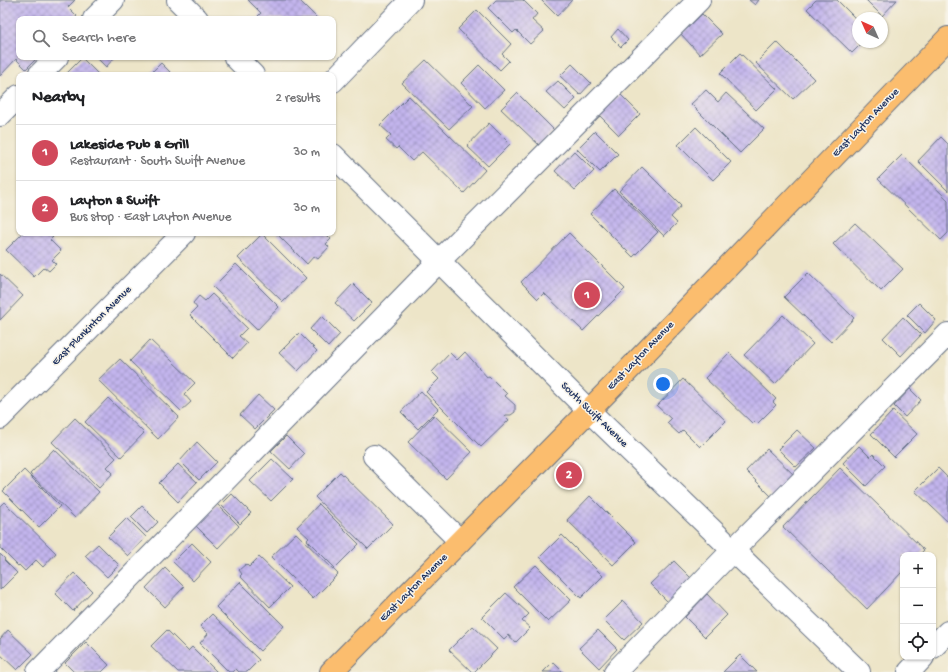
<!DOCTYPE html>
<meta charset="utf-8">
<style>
body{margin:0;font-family:"Gochi Hand",sans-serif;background:#f6f6f6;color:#202124}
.controls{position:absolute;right:12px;bottom:12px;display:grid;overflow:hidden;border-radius:8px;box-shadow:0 1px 3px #0004}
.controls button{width:36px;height:36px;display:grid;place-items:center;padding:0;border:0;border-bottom:1px solid #e0e0e0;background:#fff;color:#202124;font:20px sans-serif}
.compass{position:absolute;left:852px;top:12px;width:36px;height:36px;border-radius:50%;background:#fff;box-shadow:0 1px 3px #0004;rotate:315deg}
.you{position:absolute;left:663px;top:384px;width:14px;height:14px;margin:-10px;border:3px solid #fff;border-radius:50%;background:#1a73e8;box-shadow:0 0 0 6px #1a73e833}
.badge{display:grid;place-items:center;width:26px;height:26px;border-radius:50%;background:#d1495b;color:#fff;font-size:13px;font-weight:700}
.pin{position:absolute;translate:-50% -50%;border:2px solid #fff;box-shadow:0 1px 4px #0006}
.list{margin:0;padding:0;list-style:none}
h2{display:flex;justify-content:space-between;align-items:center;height:52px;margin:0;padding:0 16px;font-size:17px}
h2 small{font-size:13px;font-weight:400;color:#757577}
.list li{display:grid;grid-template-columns:26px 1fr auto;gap:12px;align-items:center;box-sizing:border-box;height:56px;padding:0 16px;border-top:1px solid #e0e0e0}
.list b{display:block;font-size:15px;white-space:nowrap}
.list p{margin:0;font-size:13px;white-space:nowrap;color:#757577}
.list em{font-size:13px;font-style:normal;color:#757577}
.icon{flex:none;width:22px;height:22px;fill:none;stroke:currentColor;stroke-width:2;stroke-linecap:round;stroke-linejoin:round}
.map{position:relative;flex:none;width:948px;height:672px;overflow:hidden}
.search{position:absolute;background:#fff;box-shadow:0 1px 3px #0004;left:16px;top:16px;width:320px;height:44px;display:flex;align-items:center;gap:10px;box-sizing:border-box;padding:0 14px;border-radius:8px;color:#757577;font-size:15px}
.panel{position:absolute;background:#fff;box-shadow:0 1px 3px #0004;left:16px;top:72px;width:320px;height:164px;border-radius:8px}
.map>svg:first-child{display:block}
.building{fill:url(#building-cross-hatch)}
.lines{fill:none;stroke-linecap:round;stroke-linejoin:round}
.minor-casing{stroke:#646f83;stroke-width:24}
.major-casing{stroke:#646f83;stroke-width:24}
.minor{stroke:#fff;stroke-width:22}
.major{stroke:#fbbd6e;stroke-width:22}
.labels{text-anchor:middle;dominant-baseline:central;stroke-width:3;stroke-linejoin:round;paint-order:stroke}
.street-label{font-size:11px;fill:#1b2f5e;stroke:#f7f3e8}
</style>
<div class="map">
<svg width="948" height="672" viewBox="0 0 948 672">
<defs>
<pattern id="building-cross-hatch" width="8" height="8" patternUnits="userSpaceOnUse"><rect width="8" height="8" fill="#c3b5ed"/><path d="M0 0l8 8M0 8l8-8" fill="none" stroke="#9e94c3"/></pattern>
</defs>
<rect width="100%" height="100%" fill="#f7f3e8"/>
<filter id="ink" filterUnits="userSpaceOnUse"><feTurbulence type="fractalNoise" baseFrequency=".025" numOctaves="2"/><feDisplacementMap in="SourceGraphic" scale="8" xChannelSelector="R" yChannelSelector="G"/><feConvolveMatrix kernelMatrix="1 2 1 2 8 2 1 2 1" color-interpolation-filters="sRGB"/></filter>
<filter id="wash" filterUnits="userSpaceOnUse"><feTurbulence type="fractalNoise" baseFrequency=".012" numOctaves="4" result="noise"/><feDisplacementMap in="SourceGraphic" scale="16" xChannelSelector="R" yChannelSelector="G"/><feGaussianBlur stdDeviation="0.9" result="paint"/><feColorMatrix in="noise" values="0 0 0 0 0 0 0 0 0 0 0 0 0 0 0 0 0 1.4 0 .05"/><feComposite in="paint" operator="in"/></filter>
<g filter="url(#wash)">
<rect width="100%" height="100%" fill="#ede5c8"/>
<g id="blocks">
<path class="building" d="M0 0H75L68 7 77 16 74 19H19V57H38L26 69 16 59 0 76Z
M248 0H299L318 19H261L258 16 261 13Z
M496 0H523L537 14 532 20 544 31 530 44 516 30 513 33 488 8Z
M541 0H572L557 16Z
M749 0H759L755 5Z
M816 0H837L858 21V42H863L852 53 807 9Z
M866 0H897L882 16Z
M477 10 511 44 502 54 509 61 500 70 458 29Z
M702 14 722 34 700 55 681 34Z
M618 29 628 40 621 47 611 37Z
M777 42 814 79 793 99 756 63Z
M740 53 777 89 756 110 720 73Z
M96 57H115L106 67Z
M82 58 99 75H65Z
M426 60 473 106 449 129 402 83Z
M161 63 173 75H149Z
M572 64 591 83 580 95 560 76Z
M479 65 504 90 485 108 461 83Z
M558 81 576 99 565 110 546 92Z
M706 90 718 102 726 93 764 129 740 153 691 104Z
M517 93 554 130 539 145 501 109Z
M620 94 640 114 619 135 599 115Z
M409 96 485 170 464 193 422 152 412 161 398 147 396 149 386 140 391 135 380 125Z
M489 123 510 144 488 166 467 146Z
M696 127 731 162 713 180 678 145Z
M595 131 618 154 600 172 577 149Z
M941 137 948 144V191L918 161Z
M574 151 594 171 575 190 555 171Z
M902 155 948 200V233L941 240 878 179Z
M642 167 681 206 671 217 677 223 664 236 619 191Z
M614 189 658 232 633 257 590 214Z
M855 223 903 269 881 291 833 244Z
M23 233H43L44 234 46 233H49L53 237 50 240 61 251 52 260 56 264 49 271 44 267 34 277 6 250Z
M276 233H325L331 239 326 244 329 247 318 259 314 256 307 264Z
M569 233 625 289 583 331 544 293 538 299 521 282Z
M262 234 306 278 283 302 238 258Z
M236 264 279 307 257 330 213 287Z
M808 273 854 318 831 342 784 297Z
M0 274 23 296 0 320Z
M353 284 372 303 354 321 335 303Z
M212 294 247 328 239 336 247 343 233 358 190 315 197 308 193 303 199 296 205 301Z
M919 303 936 320 925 333 907 315Z
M783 315 813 344 775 384 744 355Z
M322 316 340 334 328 347 310 329Z
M903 317 921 335 901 356 883 338Z
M299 333 317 351 298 371 279 353Z
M150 340 195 383 184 394 191 402 181 411 130 361Z
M465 352 487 377 489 376 507 394 505 396 515 405V412L511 415H506L505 416 509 420 481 447 426 392 439 379 432 372 450 353 457 360Z
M729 353 776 399 773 402 776 405 757 424 754 421 752 423 705 378Z
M120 359 179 417 158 439 98 380Z
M683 379 726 421 700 447 683 430 679 434 667 423 671 419 657 406Z
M910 389 921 400 905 417 894 406Z
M421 391 438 409 418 429 401 412Z
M258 395 274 410 255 429 240 415Z
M108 398 144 433 121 457 85 422Z
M893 411 917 434 894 457 871 434Z
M434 415 472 452 446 479 408 442Z
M75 418 116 458 107 467 113 473 99 488 52 442Z
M797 430 816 448 796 467 778 449Z
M286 436 304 454 290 469 271 451Z
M197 442 217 462 199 480 180 461Z
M859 446 870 457 873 454 885 466 866 486 843 463Z
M54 449 99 492 75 518 30 474Z
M767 449 795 476 773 498 746 471Z
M272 459 293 479 271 501 250 481Z
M178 464 197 482 178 502 159 483Z
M840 468 924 550 919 555H903V571L867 609 783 527Z
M938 468 948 478V522L915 491Z
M24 470 60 506 39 527 3 491Z
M340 472 393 524 368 549 315 497Z
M232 494 251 513 240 524 221 505Z
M590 496 636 542 613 565 567 520Z
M4 502 56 553 43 567 36 560 25 571 19 565 18 566 0 548V506Z
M217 504 239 526 218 548 196 526Z
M319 504 359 544 335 568 307 540 309 538 297 527Z
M142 506 158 522 147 533 131 517Z
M127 518 146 537 128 556 108 537Z
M296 533 338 574 313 599 271 557Z
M562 535 603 576 581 598 540 557Z
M192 543 211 562 193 581 173 562Z
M98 544 119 565 107 577 85 556Z
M0 554 5 559 4 560 17 573 0 590Z
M259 557 290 587 270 607 240 576 242 574 239 570 246 564 249 567Z
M674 561 694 581 670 604 650 584Z
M536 565 571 600 548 622 513 587Z
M165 568 184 587 165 607 146 588Z
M74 573 92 591 73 611 55 593Z
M240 582 284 626 260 651 216 607Z
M506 593 529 614 522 621 530 628 516 642 508 635 504 639 482 617Z
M707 594 727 615 705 637 685 617Z
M623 601 643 622 624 640 604 620Z
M212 614 259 660 247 672H239L236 669 233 672H229L200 643 208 634 200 626Z
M473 626 497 649 474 672H472L449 650Z
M8 630 33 654 17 670 0 654V639Z
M167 630 188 651 192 647 217 672H178L151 646Z
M598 630 617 649 599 668 579 648Z
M86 642 109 665 102 672H74L65 663Z
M740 655 757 672H723Z
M553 662 563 672H543Z"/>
</g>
</g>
<g filter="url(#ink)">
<use href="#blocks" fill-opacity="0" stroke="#646f83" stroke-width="1"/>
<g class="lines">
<g class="minor-casing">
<path id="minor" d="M178 0 197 19
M94 19 113 0
M235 57 253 75
M39 75 57 57
M333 81 411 0
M0 115 19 96
M333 155 589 411 859 672
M0 418 184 233
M374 456 460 541
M933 647 948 632
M38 672 439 261 699 0
M615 672 733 550 948 334
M909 672 923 657"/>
</g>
<g class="major-casing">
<path id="major" d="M331 672 614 385 948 38"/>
</g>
<use href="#minor" class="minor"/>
<use href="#major" class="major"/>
</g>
</g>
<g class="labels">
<g class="street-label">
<text transform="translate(866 123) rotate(-46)">East Layton Avenue</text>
<text transform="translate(92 326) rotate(-45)">East Plankinton Avenue</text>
<text transform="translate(641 356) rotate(-46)">East Layton Avenue</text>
<text transform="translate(594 415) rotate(44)">South Swift Avenue</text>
<text transform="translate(414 588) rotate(-45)">East Layton Avenue</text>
</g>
</g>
</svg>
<div class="controls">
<button>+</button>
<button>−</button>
<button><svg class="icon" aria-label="locate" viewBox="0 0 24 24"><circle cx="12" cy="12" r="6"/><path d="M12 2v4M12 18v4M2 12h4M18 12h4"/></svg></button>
</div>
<svg class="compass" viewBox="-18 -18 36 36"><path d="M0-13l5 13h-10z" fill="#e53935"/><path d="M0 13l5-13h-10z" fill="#757577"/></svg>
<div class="you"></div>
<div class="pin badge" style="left:587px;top:295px">1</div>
<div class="pin badge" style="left:569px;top:475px">2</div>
<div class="search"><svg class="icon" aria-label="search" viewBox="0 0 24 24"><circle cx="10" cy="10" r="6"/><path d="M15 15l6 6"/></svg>Search here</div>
<section class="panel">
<h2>Nearby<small>2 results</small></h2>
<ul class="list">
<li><span class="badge">1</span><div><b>Lakeside Pub &amp; Grill</b><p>Restaurant · South Swift Avenue</p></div><em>30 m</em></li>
<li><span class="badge">2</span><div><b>Layton &amp; Swift</b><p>Bus stop · East Layton Avenue</p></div><em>30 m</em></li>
</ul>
</section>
</div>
